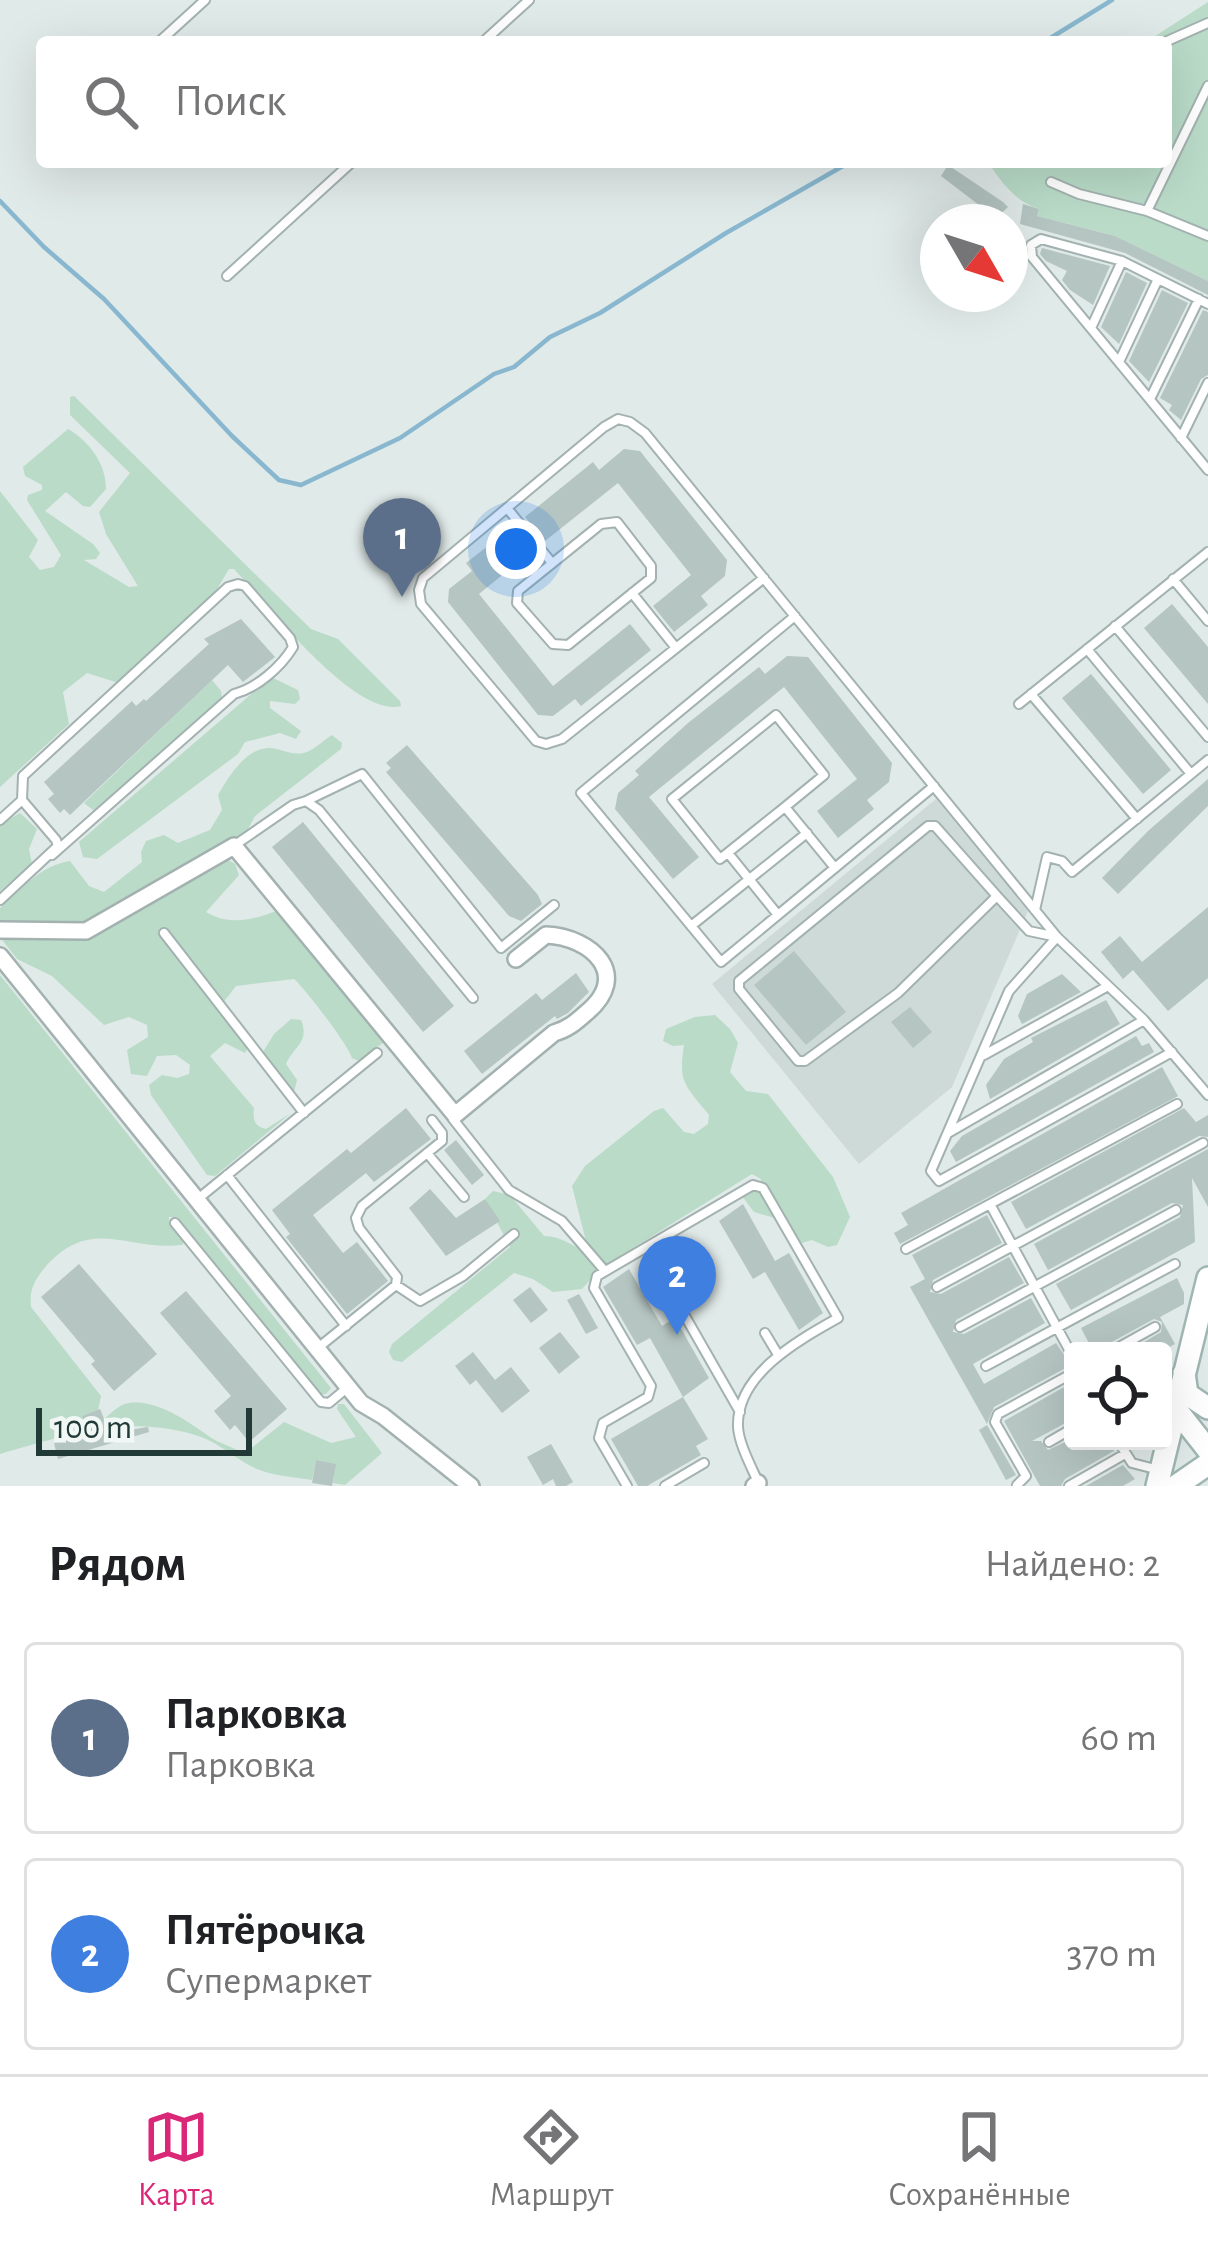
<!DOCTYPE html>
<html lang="ru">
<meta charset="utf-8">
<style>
body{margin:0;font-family:"Alegreya Sans",sans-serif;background:#f6f6f6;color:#202124}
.controls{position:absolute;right:36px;bottom:36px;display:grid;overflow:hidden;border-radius:12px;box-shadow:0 12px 48px #0002}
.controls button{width:108px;height:108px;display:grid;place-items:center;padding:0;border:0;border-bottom:3px solid #e0e0e0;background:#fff;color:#202124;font:60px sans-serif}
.compass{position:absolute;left:920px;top:204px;width:108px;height:108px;border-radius:50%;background:#fff;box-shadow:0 12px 48px #0002;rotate:129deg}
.scale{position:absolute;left:36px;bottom:30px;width:216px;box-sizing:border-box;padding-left:12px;border:6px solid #213a38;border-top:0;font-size:33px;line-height:42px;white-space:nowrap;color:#213a38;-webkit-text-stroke:9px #f0f7f5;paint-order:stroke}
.you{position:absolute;left:516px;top:549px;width:42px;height:42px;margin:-30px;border:9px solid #fff;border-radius:50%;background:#1a73e8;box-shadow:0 0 0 18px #1a73e833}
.badge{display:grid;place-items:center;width:78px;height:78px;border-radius:50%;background:#db2777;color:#fff;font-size:39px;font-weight:700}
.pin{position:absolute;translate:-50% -99px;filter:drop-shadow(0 3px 6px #0008)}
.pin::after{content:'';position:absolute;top:63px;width:42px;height:36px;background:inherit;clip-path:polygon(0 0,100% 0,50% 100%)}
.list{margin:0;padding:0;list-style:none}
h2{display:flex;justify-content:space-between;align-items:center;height:156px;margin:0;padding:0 48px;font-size:51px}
h2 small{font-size:39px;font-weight:400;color:#757577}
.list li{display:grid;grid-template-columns:78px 1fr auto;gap:36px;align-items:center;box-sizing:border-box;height:192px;margin:0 24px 24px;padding:0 24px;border:3px solid #e0e0e0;border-radius:12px}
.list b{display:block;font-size:45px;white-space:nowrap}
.list p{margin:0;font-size:39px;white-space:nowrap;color:#757577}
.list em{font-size:39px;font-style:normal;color:#757577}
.icon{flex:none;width:66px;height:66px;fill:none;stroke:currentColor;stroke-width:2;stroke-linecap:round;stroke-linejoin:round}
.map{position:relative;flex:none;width:1208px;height:1486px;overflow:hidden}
.search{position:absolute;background:#fff;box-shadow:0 12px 48px #0002;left:36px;right:36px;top:36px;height:132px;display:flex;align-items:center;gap:30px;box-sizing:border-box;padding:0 42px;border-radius:12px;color:#757577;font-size:45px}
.sheet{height:588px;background:#fff}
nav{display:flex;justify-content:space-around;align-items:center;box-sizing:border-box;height:168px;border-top:3px solid #e0e0e0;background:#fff;font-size:33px;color:#757577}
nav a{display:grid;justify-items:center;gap:6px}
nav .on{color:#db2777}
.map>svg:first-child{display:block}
.built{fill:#cedad7}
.green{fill:#b9dbc8}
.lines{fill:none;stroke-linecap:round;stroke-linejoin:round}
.stream{stroke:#88b7cf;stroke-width:4.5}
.building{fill:#b5c5c1}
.lane-casing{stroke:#a3b2b0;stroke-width:12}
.street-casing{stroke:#a3b2b0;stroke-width:20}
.secondary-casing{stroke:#9fb6b2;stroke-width:26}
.lane{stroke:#fff;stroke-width:8}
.street{stroke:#fff;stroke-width:15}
.secondary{stroke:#fff;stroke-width:21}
</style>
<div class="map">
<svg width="1208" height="1486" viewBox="0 0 1208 1486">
<rect width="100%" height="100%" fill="#e0eae8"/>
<path class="built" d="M936 799 1028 911 952 1087 859 1164 712 984Z"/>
<path class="green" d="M1208 2V281L1115 236 1037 216 1039 209C1015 201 1002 183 988 162H1166V42H1146Z
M74 396 311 629 338 639 400 701 401 706C355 719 265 602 234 569H229L217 589 122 684 87 673 63 692 69 724 0 787V491L38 540 29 557 40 570 54 567 61 555 27 500 28 495 42 490V485L25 476 23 467 68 429C90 442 106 464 106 489L90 507 83 506 66 492 45 511 93 544 100 553 96 559 84 560 129 587 138 586 106 534 99 512 130 473 70 415V397Z
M271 677 298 690 300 699 295 704 270 701V708L301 731 296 739 280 733 245 742 238 754 97 859 83 857 79 842Z
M212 680 221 691 222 698 98 808 93 810 84 803Z
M332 735 342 743 341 749 255 816 243 838 223 857 235 864 239 875 206 912C229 926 253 920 276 911L384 1042 359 1061 352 1058C349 1046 304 987 294 979L236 986 222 1004 231 1020 248 1031 250 1044 245 1053 225 1043 210 1056 254 1108C253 1119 253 1126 266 1129L291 1113 215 1176 207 1175 151 1095 149 1085 162 1075 177 1078 189 1074 190 1065 176 1055 157 1056 147 1076 131 1074 127 1050 148 1037 147 1025 129 1017 104 1025 52 976 17 959 0 937V908C20 889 42 865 70 861L89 886 104 892 142 862 141 852 146 841 164 835 178 843 210 830 222 810 218 795C228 778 245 749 268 748 281 748 293 757 307 752 315 749 324 740 332 735Z
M20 813 37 829 29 849 32 864 0 891V825Z
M0 975 331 1388 326 1394H318L177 1217H169V1222L184 1242 182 1245C127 1251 92 1216 47 1265 35 1279 29 1289 31 1307L101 1396 98 1410 82 1416 87 1429C105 1423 111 1409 125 1404 154 1396 190 1423 210 1437 220 1444 234 1447 244 1454L284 1422 331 1443 356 1437 337 1409 338 1404H344L382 1453 345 1485 333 1483 335 1464 316 1460 312 1480C295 1477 273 1476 257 1469 234 1459 219 1441 192 1434 121 1415 68 1435 0 1454Z
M715 1015 730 1029 738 1043 730 1072 746 1091 768 1094 833 1177 850 1217 837 1245 828 1247 812 1240 802 1243 785 1221 754 1212 742 1196 747 1189 759 1187 761 1179 752 1174 602 1267 582 1289 553 1292 533 1279 514 1273 402 1362 393 1360 389 1352 392 1344 510 1247 485 1199 493 1191 510 1195 544 1236C567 1237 572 1249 588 1249L572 1186 585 1166 654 1111 663 1108 684 1132 694 1134 708 1124 709 1115C685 1085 678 1083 684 1045L673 1046 663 1041 666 1029 695 1017Z
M291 1019 301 1020C310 1042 294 1046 286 1064L297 1080 294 1092 263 1052 274 1034Z"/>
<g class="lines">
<path class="stream" d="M1044 42 1112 0
M0 201 44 247 104 299 232 436 279 480 301 485 400 438 494 374 514 367 550 337 600 313 726 233 850 162"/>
</g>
<path class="building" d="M948 165 1003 202 1008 207 996 218 941 176Z
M1023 204 1039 209 1037 216 1115 236 1208 281V295L1125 253 1020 224Z
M1042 248 1110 266 1093 305 1070 290 1062 280 1067 271 1046 261 1040 254Z
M1126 272 1147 283 1119 344 1101 327Z
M1162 290 1188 303 1149 382 1129 361Z
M1203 310 1208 312V375L1201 379 1181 420 1169 410 1172 405 1160 398Z
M624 449 640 451 727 560 725 576 701 596 708 605 674 632 653 606 691 575 618 483 545 541 525 517 593 462 599 470Z
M503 534 523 558 479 594 553 686 630 624 651 650 581 706 575 699 553 716 538 715 448 602 449 589 472 571 466 563Z
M1172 604 1208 647V704L1144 628Z
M241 619 275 657 243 682 228 665 70 815 64 809 60 813 48 799 54 794 44 782 132 701 136 706 144 699 146 701 209 644 204 639Z
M787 656 808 657 892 763 889 782 867 800 874 809 838 838 817 811 857 779 784 687 649 797 699 857 673 879 615 809 618 793 639 775 635 771 688 723 759 667 765 674Z
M1091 674 1171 770 1143 794 1062 698Z
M407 745 538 895 542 904 521 921 509 916 386 772 391 768 386 763Z
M1208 779V806L1118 894 1102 878 1148 831Z
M303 822 454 1006 423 1032 272 847Z
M1208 907V978L1168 1011 1133 970 1123 979 1101 952 1120 936 1142 962Z
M794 951 846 1012 806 1045 754 985Z
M576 973 589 992 568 1013 557 1019 555 1016 482 1074 464 1051 536 993 542 1000Z
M1062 974 1081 992 1022 1024 1018 1016 1027 994Z
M1106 1000 1120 1024 990 1099 986 1085 1004 1059 1033 1042 1031 1038Z
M910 1007 932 1032 913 1048 891 1022Z
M1136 1036 1142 1046 1149 1043 1154 1052 956 1162 950 1151 962 1136Z
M1162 1067 1178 1096 900 1244 894 1233 908 1225 901 1213Z
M406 1108 431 1139 374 1182 366 1173 313 1215 343 1253 357 1242 388 1281 347 1314 286 1237 290 1234 272 1210 347 1149 351 1153Z
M1184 1108 1196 1122 1208 1115V1137L1199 1136 1026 1229 1011 1202Z
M456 1140 484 1175 472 1185 444 1150Z
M1208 1149V1207L1192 1178 1195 1242 1071 1310 1056 1284 1180 1217 1183 1205 1172 1203 1048 1270 1034 1244Z
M430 1189 456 1218 485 1199 500 1221 446 1256 409 1208Z
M743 1204 775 1261 789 1253 823 1313 799 1330 765 1272 753 1279 719 1221Z
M987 1215 1002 1243 933 1280 930 1292 941 1294 1009 1257 1024 1283 956 1320 953 1332 964 1334 1031 1298 1045 1323 973 1364 984 1384 1056 1343 1071 1365 994 1407 987 1424 910 1287 925 1279 912 1255Z
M79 1264 157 1354 114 1391 91 1364 95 1361 41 1297Z
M629 1269 662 1326 675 1318 709 1378 683 1397 650 1338 637 1345 603 1287Z
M1177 1278 1184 1293V1304L1160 1317 1175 1344 1162 1351H1129L1161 1332 1162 1322 1154 1319 1108 1344 1104 1351H1093L1081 1328Z
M530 1287 548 1310 531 1323 513 1300Z
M186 1291 287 1409 249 1442 235 1425 230 1430 214 1411 231 1396 160 1313Z
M579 1294 598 1328 586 1334 567 1300Z
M560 1332 580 1357 559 1374 539 1348Z
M473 1352 495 1380 511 1367 530 1391 502 1413 476 1380 470 1385 455 1366Z
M1073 1382V1419L1032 1441H1041L1048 1450 1067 1441H1110L1114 1451 1065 1479 1061 1486H1040L1004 1421Z
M683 1397 708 1439 696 1446 701 1455 647 1486H638L611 1439Z
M100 1409 110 1433 148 1427 149 1432 58 1459 54 1443 90 1435 82 1416Z
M987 1425 1016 1475 1006 1480 979 1430Z
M551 1444 573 1482 566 1486H556L553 1479 543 1485 527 1457Z
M316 1460 336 1464 332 1486 312 1483Z
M1123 1465 1135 1479 1123 1486H1086Z"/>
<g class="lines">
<g class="lane-casing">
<path id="lane" d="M159 42 205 0
M483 42 529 0
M1165 42 1208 23
M1051 182 1079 194 1147 211 1208 236
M1147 211 1208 86
M227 276 352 162
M1208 304 1122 261 1041 239 1031 245 1032 257 1208 470
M1091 328 1122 261
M1119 362 1158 279
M1150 399 1199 299
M1181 438 1208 383
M507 508 552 563
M617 522 651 566V578L568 645 553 644 517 603 518 591 601 524Z
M764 578 562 739 546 744 536 741 421 604 419 590 423 578 604 427 618 419 630 422 645 433 1057 937 1144 1020 1208 1095
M1173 579 1208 621
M632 593 676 648
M795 616 581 793 721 962 934 786
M1115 626 1208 737
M1087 649 1191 774
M1031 694 1137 819
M1019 704 1208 552
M306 801 362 774 501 948 554 905
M785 807 720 859 672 799 776 715 824 775 785 807 835 868
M0 820 21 801
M235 845 293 805 306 801 319 810 473 998
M728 853 778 915
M997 896 935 826H928L739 981V989L798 1061H805L898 993 997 896 1029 931 1057 937 1009 991 931 1171 939 1181 1172 1052
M0 900 58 846 56 840 22 800 23 776 228 587 238 584 245 586 290 638 293 647C281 667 257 688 234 694L52 855
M1035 910 1047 857 1062 861 1072 872 1208 760
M691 926 807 833
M164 933 304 1113
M984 1055 1108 986
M453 1119 509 1190 562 1221 605 1271
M948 1133 1144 1020
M427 1153 464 1197
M227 1175 346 1326
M199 1198 377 1053
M990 1204 1073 1357
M175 1223 321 1402 329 1403 347 1388
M906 1249 1177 1104
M396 1285 420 1301 463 1276 514 1234
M937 1287 1203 1143
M681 1309 740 1412
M960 1327 1176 1210
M765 1333 777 1353
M319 1347 396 1285 397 1277 359 1228 356 1218 362 1206 442 1141V1133L432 1120
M1112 1351 1155 1327
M986 1366 1175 1264
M1118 1441 1132 1463 1159 1470
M1049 1442 1073 1428
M1017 1485 1026 1476 995 1422 998 1414 1073 1373
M627 1486 599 1438 603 1423 648 1397 651 1386 594 1288 597 1276 753 1185 763 1188 838 1318C799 1340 736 1374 738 1427 739 1444 751 1466 758 1482
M665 1486 704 1463
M1069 1486 1125 1454"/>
</g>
<g class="street-casing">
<path id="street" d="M0 930 86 931 234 846 455 1115 554 1033C568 1029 576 1022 586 1013 632 975 592 937 546 935L516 959
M0 956 361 1403 383 1416 471 1486
M754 1486 758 1483"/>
</g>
<g class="secondary-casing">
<path id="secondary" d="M1184 1373 1187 1394 1208 1408
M1175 1408 1208 1450
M1157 1486 1208 1278
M1176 1486 1208 1464"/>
</g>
<use href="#lane" class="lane"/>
<use href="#street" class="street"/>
<use href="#secondary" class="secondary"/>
</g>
</svg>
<div class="controls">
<button><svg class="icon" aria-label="locate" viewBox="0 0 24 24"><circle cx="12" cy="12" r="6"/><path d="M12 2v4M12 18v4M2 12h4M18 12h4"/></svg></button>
</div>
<svg class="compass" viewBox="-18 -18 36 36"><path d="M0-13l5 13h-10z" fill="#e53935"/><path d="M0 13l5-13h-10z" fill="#757577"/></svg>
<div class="scale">100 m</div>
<div class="you"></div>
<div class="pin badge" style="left:402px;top:597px;background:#5c6f8a">1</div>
<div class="pin badge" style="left:677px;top:1335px;background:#3f7fe0">2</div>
<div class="search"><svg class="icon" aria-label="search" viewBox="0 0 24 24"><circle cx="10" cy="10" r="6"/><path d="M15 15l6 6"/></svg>Поиск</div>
</div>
<section class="sheet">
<h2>Рядом<small>Найдено: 2</small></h2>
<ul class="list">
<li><span class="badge" style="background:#5c6f8a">1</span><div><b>Парковка</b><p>Парковка</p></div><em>60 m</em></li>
<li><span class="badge" style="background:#3f7fe0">2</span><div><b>Пятёрочка</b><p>Супермаркет</p></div><em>370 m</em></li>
</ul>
</section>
<nav>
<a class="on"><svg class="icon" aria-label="map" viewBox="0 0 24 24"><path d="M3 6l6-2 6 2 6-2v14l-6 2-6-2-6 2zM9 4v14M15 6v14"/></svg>Карта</a>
<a><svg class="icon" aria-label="directions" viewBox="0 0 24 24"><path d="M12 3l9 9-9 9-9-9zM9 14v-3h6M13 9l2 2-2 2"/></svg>Маршрут</a>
<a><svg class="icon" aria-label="saved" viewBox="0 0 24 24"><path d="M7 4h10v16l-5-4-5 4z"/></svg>Сохранённые</a>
</nav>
